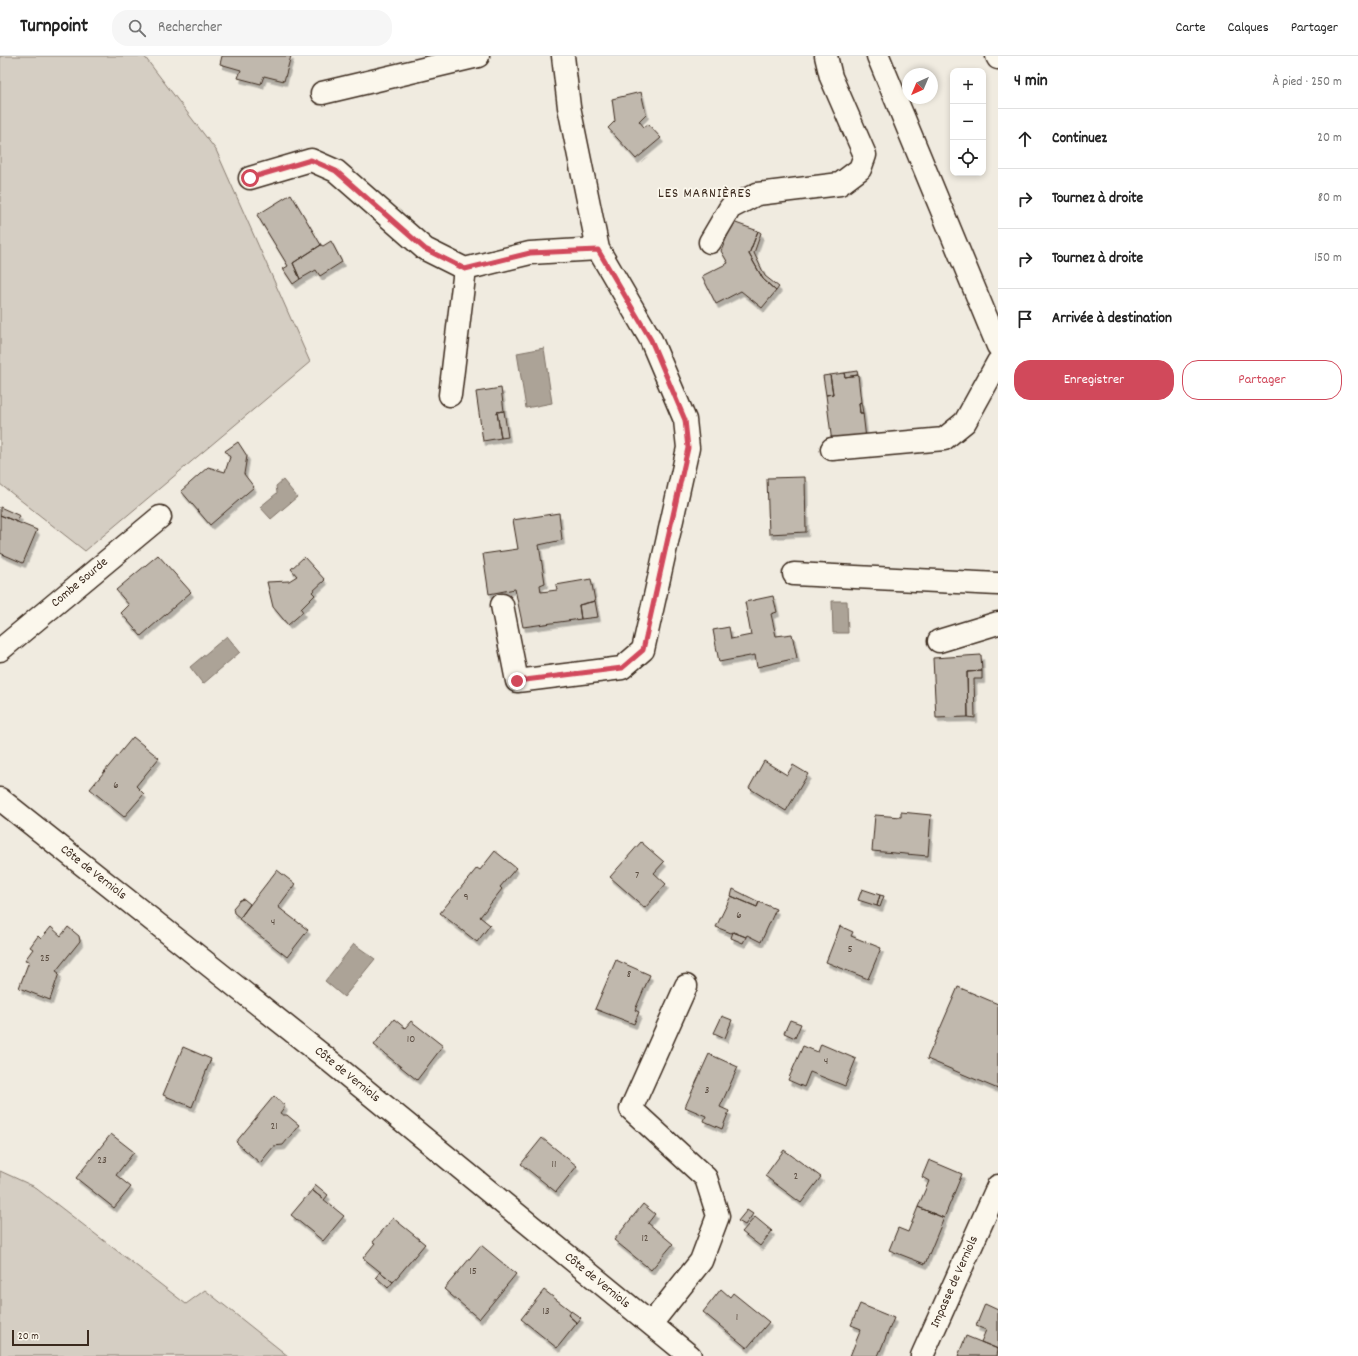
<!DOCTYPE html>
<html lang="fr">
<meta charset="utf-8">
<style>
body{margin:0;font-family:Dekko,sans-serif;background:#f6f6f6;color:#222}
.controls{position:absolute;right:12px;top:12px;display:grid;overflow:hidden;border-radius:8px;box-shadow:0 2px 6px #0003}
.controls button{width:36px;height:36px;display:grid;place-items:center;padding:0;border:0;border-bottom:1px solid #e0e0e0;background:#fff;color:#222;font:20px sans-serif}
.compass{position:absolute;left:902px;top:12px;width:36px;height:36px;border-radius:50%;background:#fff;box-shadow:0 2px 6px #0003;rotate:224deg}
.scale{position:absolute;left:12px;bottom:10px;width:77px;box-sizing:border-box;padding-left:4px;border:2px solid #3b2a1e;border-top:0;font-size:11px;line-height:14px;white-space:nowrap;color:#3b2a1e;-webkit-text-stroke:3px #fbf7ec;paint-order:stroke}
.stop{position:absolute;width:12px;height:12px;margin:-9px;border:3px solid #d1495b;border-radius:50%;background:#fff}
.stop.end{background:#d1495b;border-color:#fff;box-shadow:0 1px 4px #0008}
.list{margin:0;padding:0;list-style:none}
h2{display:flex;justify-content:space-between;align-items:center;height:52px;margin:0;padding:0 16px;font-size:17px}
h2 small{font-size:13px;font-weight:400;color:#767676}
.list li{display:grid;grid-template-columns:26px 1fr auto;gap:12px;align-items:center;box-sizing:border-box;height:60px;padding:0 16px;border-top:1px solid #e0e0e0}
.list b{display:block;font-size:15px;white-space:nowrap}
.list em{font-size:13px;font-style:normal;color:#767676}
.actions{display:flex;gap:8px;padding:12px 16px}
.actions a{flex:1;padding:9px 0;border:1px solid #d1495b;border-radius:16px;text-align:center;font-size:14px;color:#d1495b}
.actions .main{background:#d1495b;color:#fff}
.icon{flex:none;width:22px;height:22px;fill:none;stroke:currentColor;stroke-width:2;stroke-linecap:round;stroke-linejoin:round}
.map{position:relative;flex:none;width:998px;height:1300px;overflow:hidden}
header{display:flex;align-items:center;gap:24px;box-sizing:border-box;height:56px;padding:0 20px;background:#fff;border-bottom:1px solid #e0e0e0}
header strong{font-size:19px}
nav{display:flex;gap:22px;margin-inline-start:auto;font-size:14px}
.search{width:280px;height:36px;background:#f6f6f6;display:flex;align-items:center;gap:10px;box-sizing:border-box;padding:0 14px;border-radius:16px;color:#767676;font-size:15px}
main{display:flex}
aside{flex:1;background:#fff}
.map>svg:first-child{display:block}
.green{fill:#d5cec3;stroke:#887c70}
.water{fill:#aca397;stroke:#7f7367}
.building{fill:#c0b8ad;stroke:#3b2a1e;filter:url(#shadow)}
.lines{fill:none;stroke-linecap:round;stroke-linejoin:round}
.minor-casing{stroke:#3b2a1e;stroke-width:25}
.highway-casing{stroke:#3b2a1e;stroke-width:25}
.minor{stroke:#fbf7ec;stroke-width:22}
.highway{stroke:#fbf7ec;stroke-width:22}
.route{stroke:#d1495b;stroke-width:5}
.labels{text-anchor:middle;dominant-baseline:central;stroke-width:3.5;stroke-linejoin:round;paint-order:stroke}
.number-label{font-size:11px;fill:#5c4e42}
.street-label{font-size:13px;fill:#3b2a1e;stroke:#fbf7ec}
.neighbourhood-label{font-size:14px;letter-spacing:1px;fill:#3b2a1e;stroke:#fbf7ec}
</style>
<header>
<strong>Turnpoint</strong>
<div class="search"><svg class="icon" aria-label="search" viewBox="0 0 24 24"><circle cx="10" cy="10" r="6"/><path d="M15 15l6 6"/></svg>Rechercher</div>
<nav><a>Carte</a><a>Calques</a><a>Partager</a></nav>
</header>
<main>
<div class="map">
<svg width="998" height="1300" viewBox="0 0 998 1300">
<defs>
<filter id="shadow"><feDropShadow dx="2.5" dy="4.5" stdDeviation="0" flood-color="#0004"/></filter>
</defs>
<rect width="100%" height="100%" fill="#f0ebe0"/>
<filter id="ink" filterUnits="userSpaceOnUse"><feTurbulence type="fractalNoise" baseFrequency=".025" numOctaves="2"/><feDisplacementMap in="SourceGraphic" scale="8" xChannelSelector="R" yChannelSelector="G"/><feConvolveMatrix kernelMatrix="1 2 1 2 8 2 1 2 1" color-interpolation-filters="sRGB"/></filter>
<g filter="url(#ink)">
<path class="green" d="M0 0H144L216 94 310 306 85 495 0 428Z
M0 1115 33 1130 186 1248 205 1234 288 1300H0Z"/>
<path class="water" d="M544 292 552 347 526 352 517 297Z
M283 424 297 441 271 463 260 451 277 437 276 430Z
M832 545H847L848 577H833Z
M227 580 240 596 203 628 190 611Z
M354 888 375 903 344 941 325 925Z"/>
<path class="building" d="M222 0H291L284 25 264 20 261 28 238 22 241 14 220 8Z
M641 36 646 58 639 65 644 71 648 68 661 82 636 103 608 72 615 65 612 43Z
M291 138 321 189 293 207 300 223 293 228 283 213 288 210 257 159Z
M733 166 758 175 749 198 763 223 776 235 762 252 741 235 716 248 702 220 728 207 721 195Z
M758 175 761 177 754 197 765 220 779 231 776 235 763 223 749 198Z
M331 185 342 206 320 220 316 214 300 223 293 207 321 189 323 190Z
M857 315 858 319 845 321 844 317Z
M844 317 845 321 858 319 861 346 859 347 860 357H863L866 383 832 387 826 339 833 338 830 319Z
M830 319 833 338 826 339 823 320Z
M501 332 504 355 497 356 501 382 483 385 476 336Z
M861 346 863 357H860L859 347Z
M504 355 508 381 501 382 497 356Z
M238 386 247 400 244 418 254 431 210 469 181 435 208 411 225 416 230 401 225 395Z
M805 421 806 476 769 478 767 422Z
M0 451 20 460 17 466 0 459Z
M559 457 562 484 539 489 545 527 540 529 541 536 557 534 556 529 591 523 595 545 579 549 581 563 523 571 515 533 489 538 483 498 518 493 513 464Z
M0 459 37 474 23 507 0 497Z
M158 499 191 536 141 580 121 557 129 549 116 534Z
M304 501 325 524 312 536 315 539 301 553 303 556 288 569 273 551 267 526 289 525 297 520 291 513Z
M773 540 777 556 771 558 776 580 792 578 797 602 757 611 755 599 719 606 713 574 729 571 731 583 751 579 745 546Z
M595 545 598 561 581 563 579 549Z
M981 599 982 615 967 616 968 661 936 662 933 602Z
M982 615V623H974L975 662 968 661 967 616Z
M133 681 159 702 136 730 144 738 124 761 90 733Z
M764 705 787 719 793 709 808 718 786 755 749 732Z
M901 756 931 759 928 800 872 795 875 759 901 761Z
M641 786 664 806 654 817 666 828 645 852 610 821Z
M495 795 516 812 500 831 502 833 480 861 490 869 477 886 440 857 477 812 480 814Z
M277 814 295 828 278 851 308 874 287 901 239 863Z
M733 833 759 846 757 851 731 840Z
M862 833 880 839 877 850 858 844Z
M880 839 884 840 880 851 877 850Z
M731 840 757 851 759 846 776 853 761 886 747 879 746 881 733 876 731 877 716 871Z
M244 843 250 848 240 862 234 857 233 852 240 844Z
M840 870 853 876 851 880 881 892 868 923 826 906Z
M51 871 61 880 68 871 79 880 80 885 56 915 59 917 50 944 19 932 29 905 25 904 33 893 30 891 38 880 41 883Z
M733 876 746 881 743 887 731 882Z
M616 904 650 919 635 954 639 956 634 968 595 953Z
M958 931 998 948V1033L927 1003Z
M722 960 732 964 725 982 714 977Z
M394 963 405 972 411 965 443 990 417 1024 374 989Z
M790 964 801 968 795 982 784 977Z
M821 988 856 1003 845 1030 810 1016 804 1031 788 1024 803 990 818 996Z
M183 991 211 1003 192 1051 163 1039Z
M709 998 738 1011 720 1051 729 1055 722 1073 704 1065 706 1060 685 1051Z
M274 1040 285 1050 280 1057 283 1059H287L299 1069 283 1089 274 1090 260 1107 236 1086Z
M111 1078 134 1096 116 1119 131 1131 114 1152 76 1122Z
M542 1082 577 1110 556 1136 521 1108Z
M784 1094 821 1121 801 1147 765 1120Z
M929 1104 962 1118 944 1162 918 1151 929 1125 922 1121Z
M316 1129 328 1139 324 1144 312 1134Z
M312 1134 344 1160 323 1185 291 1159Z
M643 1148 655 1158 648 1167 673 1188 651 1214 614 1184Z
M918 1151 944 1162 925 1208 889 1194 898 1172 908 1176Z
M747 1154 753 1158 745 1169 738 1165Z
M755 1161 772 1175 760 1190 742 1176Z
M393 1162 425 1188 393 1226 363 1202 375 1187 373 1186Z
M481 1189 516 1218 479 1263 444 1233Z
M380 1216 393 1226 388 1232 376 1221Z
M721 1233 730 1241 733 1237 769 1266 747 1292 703 1256Z
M544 1234 571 1255 568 1259 577 1267 557 1292 521 1263Z
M860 1248 894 1262 878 1300H850L861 1273 851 1269Z
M985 1248 998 1254V1293L981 1286 986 1274 976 1270Z
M571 1255 581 1262 577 1267 568 1259Z
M966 1280 998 1293 997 1300H958Z"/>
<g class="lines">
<g class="minor-casing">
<path id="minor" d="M878 0 998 290
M322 37 478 0
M250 122 311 104 336 115 425 193 465 213 530 197 598 193
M710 186 730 152 757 138 840 128 860 113 865 99 831 21 826 0
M450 339 465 213
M832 393 944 383 965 366 998 306
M794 518 998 528
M502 549 517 625 622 612 643 594 688 392 685 364 651 284 598 193 569 51 563 0
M939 585 998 567
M0 594 160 461
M0 743 326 1002 690 1300
M651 1268 701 1205 718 1160 706 1122 631 1053 686 930
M922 1300 998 1130"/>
</g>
<g class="highway-casing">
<path id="highway" d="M997 0 998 2"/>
</g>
<use href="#minor" class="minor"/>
<use href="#highway" class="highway"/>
</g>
</g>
<g class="lines" filter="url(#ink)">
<path class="route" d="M250 122 311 104 336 115 425 193 465 213 530 197 598 194 651 284 685 364 688 392 643 594 622 612 517 625"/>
</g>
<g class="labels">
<g class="number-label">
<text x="116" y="730">6</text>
<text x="637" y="820">7</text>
<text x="466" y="842">9</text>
<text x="739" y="860">6</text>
<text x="273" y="867">4</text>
<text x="850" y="894">5</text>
<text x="45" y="903">25</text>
<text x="629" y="919">8</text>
<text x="411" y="984">10</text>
<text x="826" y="1006">4</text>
<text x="707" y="1035">3</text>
<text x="274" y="1071">21</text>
<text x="102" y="1105">23</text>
<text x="554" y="1109">11</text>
<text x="796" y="1121">2</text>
<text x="645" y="1183">12</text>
<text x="473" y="1216">15</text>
<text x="546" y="1256">13</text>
<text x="737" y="1262">1</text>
</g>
<g class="street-label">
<text transform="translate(80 527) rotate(-40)">Combe Sourde</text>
<text transform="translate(93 817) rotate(38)">Côte de Verniols</text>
<text transform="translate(347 1019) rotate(39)">Côte de Verniols</text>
<text transform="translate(597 1225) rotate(39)">Côte de Verniols</text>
<text transform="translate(955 1226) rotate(-66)">Impasse de Verniols</text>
</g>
<g class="neighbourhood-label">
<text x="705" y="138">LES MARNIÈRES</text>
</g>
</g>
</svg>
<div class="controls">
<button>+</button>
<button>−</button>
<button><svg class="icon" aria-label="locate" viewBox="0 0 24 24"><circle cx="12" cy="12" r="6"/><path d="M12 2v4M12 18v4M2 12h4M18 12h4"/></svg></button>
</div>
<svg class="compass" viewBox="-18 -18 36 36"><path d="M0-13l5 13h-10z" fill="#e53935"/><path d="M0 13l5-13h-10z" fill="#767676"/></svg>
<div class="scale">20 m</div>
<div class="stop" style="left:250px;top:122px"></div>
<div class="stop end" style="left:517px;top:625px"></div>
</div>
<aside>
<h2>4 min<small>À pied · 250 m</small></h2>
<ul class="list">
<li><svg class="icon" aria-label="ahead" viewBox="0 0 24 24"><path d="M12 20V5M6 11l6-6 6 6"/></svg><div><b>Continuez</b></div><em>20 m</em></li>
<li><svg class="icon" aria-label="right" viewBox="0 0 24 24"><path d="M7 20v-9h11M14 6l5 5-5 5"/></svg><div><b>Tournez à droite</b></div><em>80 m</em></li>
<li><svg class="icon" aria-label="right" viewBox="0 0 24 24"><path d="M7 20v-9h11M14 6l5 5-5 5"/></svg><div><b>Tournez à droite</b></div><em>150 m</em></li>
<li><svg class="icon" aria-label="arrive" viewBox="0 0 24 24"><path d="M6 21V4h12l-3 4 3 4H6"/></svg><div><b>Arrivée à destination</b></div></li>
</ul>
<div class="actions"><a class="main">Enregistrer</a><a>Partager</a></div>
</aside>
</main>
